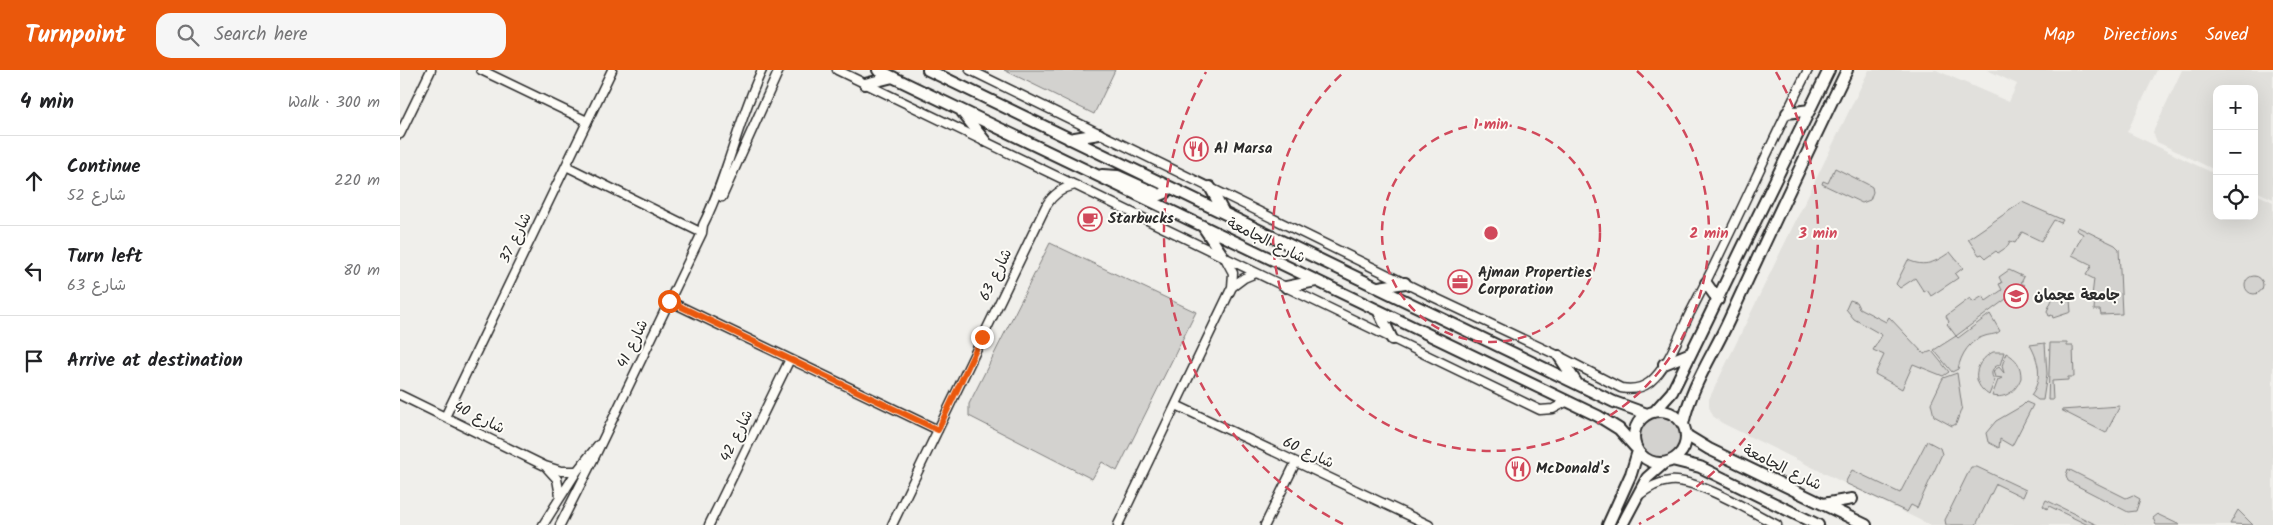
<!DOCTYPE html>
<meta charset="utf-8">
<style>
body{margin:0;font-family:Kalam,"Playpen Sans Arabic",sans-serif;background:#f6f6f6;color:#202124}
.controls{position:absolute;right:15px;top:15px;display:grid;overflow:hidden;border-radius:10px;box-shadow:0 5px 20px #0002}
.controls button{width:45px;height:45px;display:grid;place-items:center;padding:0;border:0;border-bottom:1px solid #e0e0e0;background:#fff;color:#202124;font:25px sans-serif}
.stop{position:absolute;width:15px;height:15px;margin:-11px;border:4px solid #ea580c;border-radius:50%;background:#fff}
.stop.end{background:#ea580c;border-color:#fff;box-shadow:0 1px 5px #0008}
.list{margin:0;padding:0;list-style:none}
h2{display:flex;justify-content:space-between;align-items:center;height:65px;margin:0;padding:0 20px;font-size:21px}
h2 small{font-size:16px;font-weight:400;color:#757577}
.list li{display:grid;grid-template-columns:32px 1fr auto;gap:15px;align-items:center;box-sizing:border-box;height:90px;padding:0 20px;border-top:1px solid #e0e0e0}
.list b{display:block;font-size:19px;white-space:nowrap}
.list p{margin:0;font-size:16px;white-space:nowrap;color:#757577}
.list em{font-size:16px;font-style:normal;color:#757577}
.icon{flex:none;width:28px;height:28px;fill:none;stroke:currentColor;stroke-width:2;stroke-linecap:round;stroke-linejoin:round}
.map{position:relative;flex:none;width:1873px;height:455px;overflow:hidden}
header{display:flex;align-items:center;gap:30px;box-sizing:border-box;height:70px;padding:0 25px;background:#ea580c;color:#fff}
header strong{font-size:24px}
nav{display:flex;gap:28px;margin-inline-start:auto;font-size:18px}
.search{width:350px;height:45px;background:#f6f6f6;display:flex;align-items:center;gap:12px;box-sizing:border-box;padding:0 18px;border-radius:15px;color:#757577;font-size:19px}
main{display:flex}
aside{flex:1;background:#fff}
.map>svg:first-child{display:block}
.built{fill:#e1e0dc}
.green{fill:#d3d2cf;stroke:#7f7e7d}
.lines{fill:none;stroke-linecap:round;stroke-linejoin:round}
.street-casing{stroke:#2b2b2b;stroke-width:11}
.secondary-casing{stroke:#2b2b2b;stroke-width:14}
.street{stroke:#fdfcf7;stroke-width:8}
.secondary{stroke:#fdfcf7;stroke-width:10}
.route{stroke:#ea580c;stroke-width:6}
.ring{fill:none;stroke:#d1495b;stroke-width:2.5;stroke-dasharray:9 6}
.labels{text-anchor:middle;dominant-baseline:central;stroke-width:4;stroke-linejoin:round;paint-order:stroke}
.poi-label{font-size:15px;font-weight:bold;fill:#2b2b2b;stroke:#fdfcf7;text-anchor:start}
.street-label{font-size:15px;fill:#2b2b2b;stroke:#fdfcf7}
.centre{fill:#d1495b;stroke:#fdfcf7;stroke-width:2.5}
.ring-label{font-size:15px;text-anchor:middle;font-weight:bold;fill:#d1495b;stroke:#fdfcf7;stroke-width:4;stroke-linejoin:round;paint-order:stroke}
</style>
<header>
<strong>Turnpoint</strong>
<div class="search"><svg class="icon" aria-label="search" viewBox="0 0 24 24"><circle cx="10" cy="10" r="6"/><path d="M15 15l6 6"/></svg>Search here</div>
<nav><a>Map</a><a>Directions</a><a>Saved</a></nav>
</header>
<main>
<aside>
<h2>4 min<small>Walk · 300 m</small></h2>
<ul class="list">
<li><svg class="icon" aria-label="ahead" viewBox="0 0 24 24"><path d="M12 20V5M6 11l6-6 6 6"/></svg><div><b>Continue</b><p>شارع 52</p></div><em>220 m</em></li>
<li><svg class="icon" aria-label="left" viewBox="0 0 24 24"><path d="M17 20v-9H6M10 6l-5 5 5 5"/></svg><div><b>Turn left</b><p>شارع 63</p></div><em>80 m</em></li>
<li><svg class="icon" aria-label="arrive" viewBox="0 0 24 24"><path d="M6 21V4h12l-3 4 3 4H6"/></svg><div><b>Arrive at destination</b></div></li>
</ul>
</aside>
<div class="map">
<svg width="1873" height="455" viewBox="0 0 1873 455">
<rect width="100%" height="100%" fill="#f0efeb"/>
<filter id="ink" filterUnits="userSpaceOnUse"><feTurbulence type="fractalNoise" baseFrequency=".02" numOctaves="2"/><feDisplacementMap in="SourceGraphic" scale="10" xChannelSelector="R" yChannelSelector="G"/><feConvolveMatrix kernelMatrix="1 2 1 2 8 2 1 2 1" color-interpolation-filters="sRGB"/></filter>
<g filter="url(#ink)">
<path class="built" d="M1469 0H1536L1609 32 1617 14 1587 0H1757L1727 62 1817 105V146H1854V123L1873 132V455H1530L1322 353 1313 346 1309 337V329Z
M1782 0H1873V129L1854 120V19H1817V101L1757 72 1753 62Z"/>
<path class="green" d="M604 0H715L694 44Z
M1435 98 1467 114 1472 117 1473 122 1470 130 1462 133 1422 114 1423 111 1428 113Z
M1622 132 1663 150 1661 153 1654 150 1641 171 1622 162 1615 173 1610 171 1607 177 1598 183 1596 181 1586 188 1582 184 1579 185 1568 169Z
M1678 157 1715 175 1719 179 1722 244 1701 245 1700 240H1694L1695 226H1692L1694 209 1686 205 1692 195 1672 185 1683 164 1676 160Z
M650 173 796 242 717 401 702 392 692 409 569 346V334Z
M1550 182 1563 198 1555 204 1558 208 1531 226 1527 220 1524 222 1515 208 1500 218 1496 214 1508 190C1525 198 1536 192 1550 182Z
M1609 200 1624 207 1621 213 1625 215 1556 266 1558 268 1590 244 1600 261C1596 265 1591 264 1585 266 1570 270 1561 284 1558 299L1552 302 1534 280 1556 266 1547 254 1549 252 1546 246 1570 228 1573 232 1583 226 1586 231 1602 220 1599 214 1602 213 1599 207Z
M1845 215a9 9 0 1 1 18 0a9 9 0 1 1-18 0Z
M1655 223 1670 230 1671 242 1653 248 1652 245 1649 246 1647 241Z
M1450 230 1456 232 1459 238 1486 252 1489 247 1524 284 1532 281 1549 302 1543 306 1513 294 1502 319 1475 304 1484 285 1473 280 1482 265 1454 249 1446 239Z
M1645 273 1647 304 1643 330H1638L1631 325C1643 309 1639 291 1630 275Z
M1650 273H1667V276H1673L1674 307H1668V310L1652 311 1653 330H1648Z
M1593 282H1604L1600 295C1592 296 1589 304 1595 310L1589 325C1570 313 1574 292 1593 282Z
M1606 283C1617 289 1621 296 1621 308 1616 321 1606 329 1592 326L1598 310 1602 308 1595 307 1593 301 1599 297 1604 303 1602 296Z
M1557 303 1562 337 1556 354 1552 356 1534 346 1531 333 1543 308Z
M1626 332 1633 335 1612 376 1600 369 1599 378 1588 372 1586 363 1596 351 1622 336Z
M1720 336 1706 363 1661 340Z
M1237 366a23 23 0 1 1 46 0a23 23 0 1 1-46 0Z
M1527 371 1540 378 1542 384 1517 438 1511 435 1507 442 1445 413 1452 400 1500 423Z
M1571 397H1577L1626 420 1623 427 1596 414 1576 455H1546L1545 450Z
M1668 399 1726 428 1733 425 1740 429 1736 441 1728 442 1668 411 1666 405Z
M1646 430 1697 455H1688L1649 436 1647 439 1643 436Z
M1838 440 1853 455 1830 454Z
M1758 444 1759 445 1780 455H1756L1753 448Z"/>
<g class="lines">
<g class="street-casing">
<path id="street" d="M81 0 187 51
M437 0 1140 340 1153 339 1166 332
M570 0 1029 225 1159 286 1221 318C1232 320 1241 319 1250 312 1269 296 1279 265 1290 243 1332 163 1367 80 1408 0
M0 64 31 0
M166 96 302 163
M322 127 379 0
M832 217 844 208 856 203
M269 231 538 360
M0 325 145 396 161 401H177
M776 335 1029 455
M45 347 212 0
M147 398 157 409 160 426
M1238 426C1248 418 1258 412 1270 411 1296 408 1352 442 1377 455
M143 455 177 401 198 375
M160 455 196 384 302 163 303 155C328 105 338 50 362 0
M309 455 390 289
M492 455 646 136C653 124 662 118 675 115
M718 455 832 217 833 203 825 188
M865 455 896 392"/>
</g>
<g class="secondary-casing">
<path id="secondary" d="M478 0 1198 346 1219 359 1235 377
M528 0 1214 332 1247 344
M465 14 493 7
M562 42 585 71
M1387 43 1410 40
M669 69 699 64
M702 105 718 106 760 125 765 123 769 117
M810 117 824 143
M804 158 823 186
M1306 213 1318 230
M886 217 916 211
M979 217 1005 213
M979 242 992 269
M1159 286 1176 312
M1264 294 1291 283
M1234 367a26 26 0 1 1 52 0a26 26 0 1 1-52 0Z
M1255 341 1272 322 1278 310 1429 0
M1283 354C1291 316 1313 285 1329 250 1367 167 1407 83 1447 0
M1286 365 1309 379 1466 455
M1272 390 1300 397 1418 455
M1423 434 1452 429
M1208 455 1231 404 1238 381
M1222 455 1247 408 1264 393"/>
</g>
<use href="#street" class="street"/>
<use href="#secondary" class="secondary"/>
</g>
</g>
<g class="lines" filter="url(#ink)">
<path class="route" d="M269 231 538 360 582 267"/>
</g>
<g class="ring">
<circle cx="1091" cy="163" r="109"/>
<path d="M1237 1A218 218 0 1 1 945 1"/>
<path d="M943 454A327 327 0 0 1 806 2M1376 2A327 327 0 0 1 1239 454"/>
</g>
<defs>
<g id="restaurant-ring" transform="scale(1.25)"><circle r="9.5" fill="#fdfcf7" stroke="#d1495b" stroke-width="1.5"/><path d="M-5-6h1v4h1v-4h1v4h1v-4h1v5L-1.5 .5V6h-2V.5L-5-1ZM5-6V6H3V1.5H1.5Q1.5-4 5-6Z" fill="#d1495b"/></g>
<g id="cafe-ring" transform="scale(1.25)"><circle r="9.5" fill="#fdfcf7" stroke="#d1495b" stroke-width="1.5"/><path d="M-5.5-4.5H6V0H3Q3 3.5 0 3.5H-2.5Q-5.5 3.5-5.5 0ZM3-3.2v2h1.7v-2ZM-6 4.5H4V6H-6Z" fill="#d1495b"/></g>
<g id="office-ring" transform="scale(1.25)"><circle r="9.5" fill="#fdfcf7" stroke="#d1495b" stroke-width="1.5"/><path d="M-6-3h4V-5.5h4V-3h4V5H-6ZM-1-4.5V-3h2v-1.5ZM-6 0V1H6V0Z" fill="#d1495b"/></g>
<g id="university-ring" transform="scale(1.25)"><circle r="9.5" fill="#fdfcf7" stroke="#d1495b" stroke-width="1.5"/><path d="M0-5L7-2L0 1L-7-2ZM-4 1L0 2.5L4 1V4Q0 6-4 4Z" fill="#d1495b"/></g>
</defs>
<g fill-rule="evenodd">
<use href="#restaurant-ring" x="796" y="79"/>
<use href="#cafe-ring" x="690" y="149"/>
<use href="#office-ring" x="1060" y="212"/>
<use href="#university-ring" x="1616" y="226"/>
<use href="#restaurant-ring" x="1118" y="399"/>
</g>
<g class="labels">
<g class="poi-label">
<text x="814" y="79">Al Marsa</text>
<text x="708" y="149">Starbucks</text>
<text x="1078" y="203">Ajman Properties<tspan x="1078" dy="17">Corporation</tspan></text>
<text x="1634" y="226">جامعة عجمان</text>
<text x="1136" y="399">McDonald's</text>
</g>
<g class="street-label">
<text transform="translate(116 168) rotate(-64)">شارع 37</text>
<text transform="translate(866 171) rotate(26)">شارع الجامعة</text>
<text transform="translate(596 205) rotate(-64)">شارع 63</text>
<text transform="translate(233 274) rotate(-64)">شارع 41</text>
<text transform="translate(79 348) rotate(26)">شارع 40</text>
<text transform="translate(337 366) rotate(-64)">شارع 42</text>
<text transform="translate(908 383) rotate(25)">شارع 60</text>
<text transform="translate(1382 398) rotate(26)">شارع الجامعة</text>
</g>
</g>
<circle cx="1091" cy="163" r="8" class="centre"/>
<g class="ring-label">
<text x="1091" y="59">1 min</text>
<text x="1309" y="168">2 min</text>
<text x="1418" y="168">3 min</text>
</g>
</svg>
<div class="controls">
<button>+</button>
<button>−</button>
<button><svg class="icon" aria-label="locate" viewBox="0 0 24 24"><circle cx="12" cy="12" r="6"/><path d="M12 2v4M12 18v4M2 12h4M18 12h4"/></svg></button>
</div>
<div class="stop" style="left:269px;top:231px"></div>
<div class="stop end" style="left:582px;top:267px"></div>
</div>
</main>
